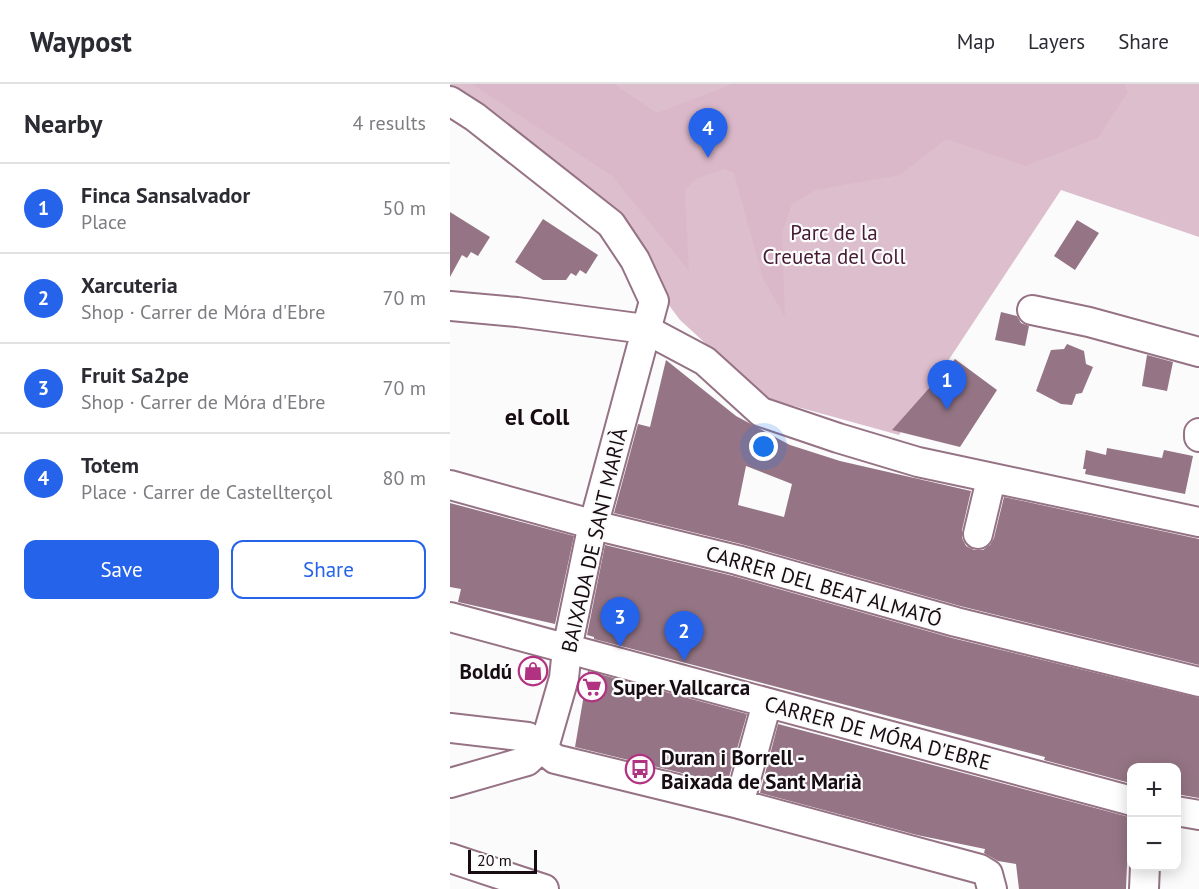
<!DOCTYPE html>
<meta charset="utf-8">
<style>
body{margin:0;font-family:"PT Sans",sans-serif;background:#f7f7f7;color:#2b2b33}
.controls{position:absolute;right:18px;bottom:18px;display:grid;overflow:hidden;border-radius:12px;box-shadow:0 3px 15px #0003}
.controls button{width:54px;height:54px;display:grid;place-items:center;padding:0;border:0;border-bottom:2px solid #e1e1e2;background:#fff;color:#2b2b33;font:30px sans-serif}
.scale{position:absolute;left:18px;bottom:15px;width:69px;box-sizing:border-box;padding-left:6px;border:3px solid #180c13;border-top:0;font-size:16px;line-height:21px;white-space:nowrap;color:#180c13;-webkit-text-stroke:4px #fbfbfb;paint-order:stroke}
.you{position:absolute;left:314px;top:363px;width:21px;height:21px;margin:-15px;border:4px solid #fff;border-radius:50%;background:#1a73e8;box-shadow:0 0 0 9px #1a73e833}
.badge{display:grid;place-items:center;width:39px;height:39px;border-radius:50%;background:#2563eb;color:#fff;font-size:20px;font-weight:700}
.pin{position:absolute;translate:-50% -50px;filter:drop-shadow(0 2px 3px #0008)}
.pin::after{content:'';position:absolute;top:32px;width:21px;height:18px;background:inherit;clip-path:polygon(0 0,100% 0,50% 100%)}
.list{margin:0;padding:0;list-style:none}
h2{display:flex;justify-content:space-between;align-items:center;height:78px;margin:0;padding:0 24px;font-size:26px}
h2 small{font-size:20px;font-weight:400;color:#7c7c81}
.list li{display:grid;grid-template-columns:39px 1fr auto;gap:18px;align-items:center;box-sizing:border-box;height:90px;padding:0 24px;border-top:2px solid #e1e1e2}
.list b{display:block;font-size:22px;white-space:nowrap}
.list p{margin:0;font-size:20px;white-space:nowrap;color:#7c7c81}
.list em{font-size:20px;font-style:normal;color:#7c7c81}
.actions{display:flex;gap:12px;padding:18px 24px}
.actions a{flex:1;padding:14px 0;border:2px solid #2563eb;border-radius:12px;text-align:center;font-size:21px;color:#2563eb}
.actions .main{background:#2563eb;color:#fff}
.map{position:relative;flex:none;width:749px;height:805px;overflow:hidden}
header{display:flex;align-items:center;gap:36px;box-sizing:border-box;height:84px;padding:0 30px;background:#fff;border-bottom:2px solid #e1e1e2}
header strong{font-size:28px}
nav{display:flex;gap:33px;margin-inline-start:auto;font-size:21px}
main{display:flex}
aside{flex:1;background:#fff}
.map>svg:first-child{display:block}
.green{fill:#ddbecd}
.forest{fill:#dbb8c9}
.building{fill:#957585;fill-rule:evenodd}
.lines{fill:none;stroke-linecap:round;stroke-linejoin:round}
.minor-casing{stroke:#957284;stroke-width:32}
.minor{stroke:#fff;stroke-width:28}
.labels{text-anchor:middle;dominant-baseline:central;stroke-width:4.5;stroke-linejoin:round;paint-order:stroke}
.park-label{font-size:21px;fill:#461a34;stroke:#fbfbfb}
.street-label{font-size:21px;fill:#180c13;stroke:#fbfbfb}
.poi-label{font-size:21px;font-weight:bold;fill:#180c13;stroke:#fbfbfb;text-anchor:start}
.quarter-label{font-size:24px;font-weight:bold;fill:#180c13;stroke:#fbfbfb}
</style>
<header>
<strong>Waypost</strong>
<nav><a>Map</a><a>Layers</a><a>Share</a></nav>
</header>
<main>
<aside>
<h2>Nearby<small>4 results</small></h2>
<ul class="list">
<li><span class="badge">1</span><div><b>Finca Sansalvador</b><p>Place</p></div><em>50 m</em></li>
<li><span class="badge">2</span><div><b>Xarcuteria</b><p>Shop · Carrer de Móra d'Ebre</p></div><em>70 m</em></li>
<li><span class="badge">3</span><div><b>Fruit Sa2pe</b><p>Shop · Carrer de Móra d'Ebre</p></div><em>70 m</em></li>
<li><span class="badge">4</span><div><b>Totem</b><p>Place · Carrer de Castellterçol</p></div><em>80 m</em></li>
</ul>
<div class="actions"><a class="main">Save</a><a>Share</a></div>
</aside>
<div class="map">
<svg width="749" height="805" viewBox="0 0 749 805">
<rect width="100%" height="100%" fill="#fbfbfb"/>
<path class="green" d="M0 0H749V153L611 106 449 351 315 314 230 236 207 205 179 146 0 12Z"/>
<path class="forest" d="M22 0H164L207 29 282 0H674L678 8 648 54 575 82 496 55 450 91 366 106 342 120 332 149 335 233 313 195 284 89 274 85 248 94 235 105 239 187 162 92Z"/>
<path class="building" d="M0 128 40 153 28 172 21 168 17 174 12 171 0 193Z
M93 135 148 171 136 190 130 186 126 192 121 189 116 196H93L65 178Z
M627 136 649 149 625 186 604 172Z
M551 228 567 232 571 239 579 242 575 262 545 256Z
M617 260 634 267 636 280 643 283 632 309 626 310 622 321 611 320 586 307 601 266 614 265Z
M697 271 723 278 717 307 692 302Z
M505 275 547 306 510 363 442 346Z
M216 276 286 332 340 361 390 377 521 407 512 446V454L516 462 524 466H533L540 461 544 454 554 413 749 455V581L510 522 291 460 164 429 188 340 200 343ZM296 382 342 400 334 433 288 421Z
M657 364 712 374 714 366 743 372 735 410 635 390 636 385H633L636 366 656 371Z
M0 419 124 452 105 540 8 518 11 505 0 503Z
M155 461 283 492 502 554 749 614V714L726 710V684H681L680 699 594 676 595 673 144 555V553L137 551Z
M138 587 297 630 277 700 125 663Z
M328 640 679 733 676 805H569L566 780 548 777 534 769 535 765 467 751 310 709Z"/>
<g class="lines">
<g class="minor-casing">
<path id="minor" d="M0 17 25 33 161 140 185 176 204 217 140 454 117 565 114 594 95 660 77 677 0 699
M0 222 67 228 195 245 255 277 311 328 388 354 468 378 749 438
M582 226 639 238 749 268
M749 349V353
M0 401 156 444 287 476 506 538 749 598
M528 450 538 408
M0 533 682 717
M0 644 78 653 105 675 289 720 530 785 538 790 542 805
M289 720 317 619
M726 727 749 731
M0 774 94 805
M694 805 695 782"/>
</g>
<use href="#minor" class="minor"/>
</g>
<defs>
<g id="shop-ring" transform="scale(1.5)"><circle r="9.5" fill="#fbfbfb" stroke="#b13281" stroke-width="1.5"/><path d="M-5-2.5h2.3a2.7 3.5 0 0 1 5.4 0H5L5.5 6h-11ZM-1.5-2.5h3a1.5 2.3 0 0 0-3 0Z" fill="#b13281"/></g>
<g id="supermarket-ring" transform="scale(1.5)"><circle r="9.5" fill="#fbfbfb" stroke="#b13281" stroke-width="1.5"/><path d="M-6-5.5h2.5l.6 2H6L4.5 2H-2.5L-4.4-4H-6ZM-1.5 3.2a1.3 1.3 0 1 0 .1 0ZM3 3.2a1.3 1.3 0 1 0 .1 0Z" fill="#b13281"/></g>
<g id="bus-ring" transform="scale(1.5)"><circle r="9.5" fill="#fbfbfb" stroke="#b13281" stroke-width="1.5"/><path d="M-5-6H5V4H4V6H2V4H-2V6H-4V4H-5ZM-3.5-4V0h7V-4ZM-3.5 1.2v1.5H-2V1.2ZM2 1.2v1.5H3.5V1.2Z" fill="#b13281"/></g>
</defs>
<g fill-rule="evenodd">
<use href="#shop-ring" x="83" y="587"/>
<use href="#supermarket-ring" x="142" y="603"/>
<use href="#bus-ring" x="190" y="685"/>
</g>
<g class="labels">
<g class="park-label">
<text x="384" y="148">Parc de la<tspan x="384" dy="24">Creueta del Coll</tspan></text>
</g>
<g class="street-label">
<text transform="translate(144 456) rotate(-77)">BAIXADA DE SANT MARIÀ</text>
<text transform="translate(374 502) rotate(16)">CARRER DEL BEAT ALMATÓ</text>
<text transform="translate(428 649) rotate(15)">CARRER DE MÓRA D'EBRE</text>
</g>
<g class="poi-label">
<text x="62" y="587" text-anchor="end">Boldú</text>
<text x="163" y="603">Super Vallcarca</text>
<text x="211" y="673">Duran i Borrell -<tspan x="211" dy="24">Baixada de Sant Marià</tspan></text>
</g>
<g class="quarter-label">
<text x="87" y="332">el Coll</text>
</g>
</g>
</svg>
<div class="controls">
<button>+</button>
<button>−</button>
</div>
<div class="scale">20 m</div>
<div class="you"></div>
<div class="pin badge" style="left:497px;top:326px">1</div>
<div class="pin badge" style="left:234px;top:577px">2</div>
<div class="pin badge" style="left:170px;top:563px">3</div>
<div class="pin badge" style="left:258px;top:74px">4</div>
</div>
</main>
